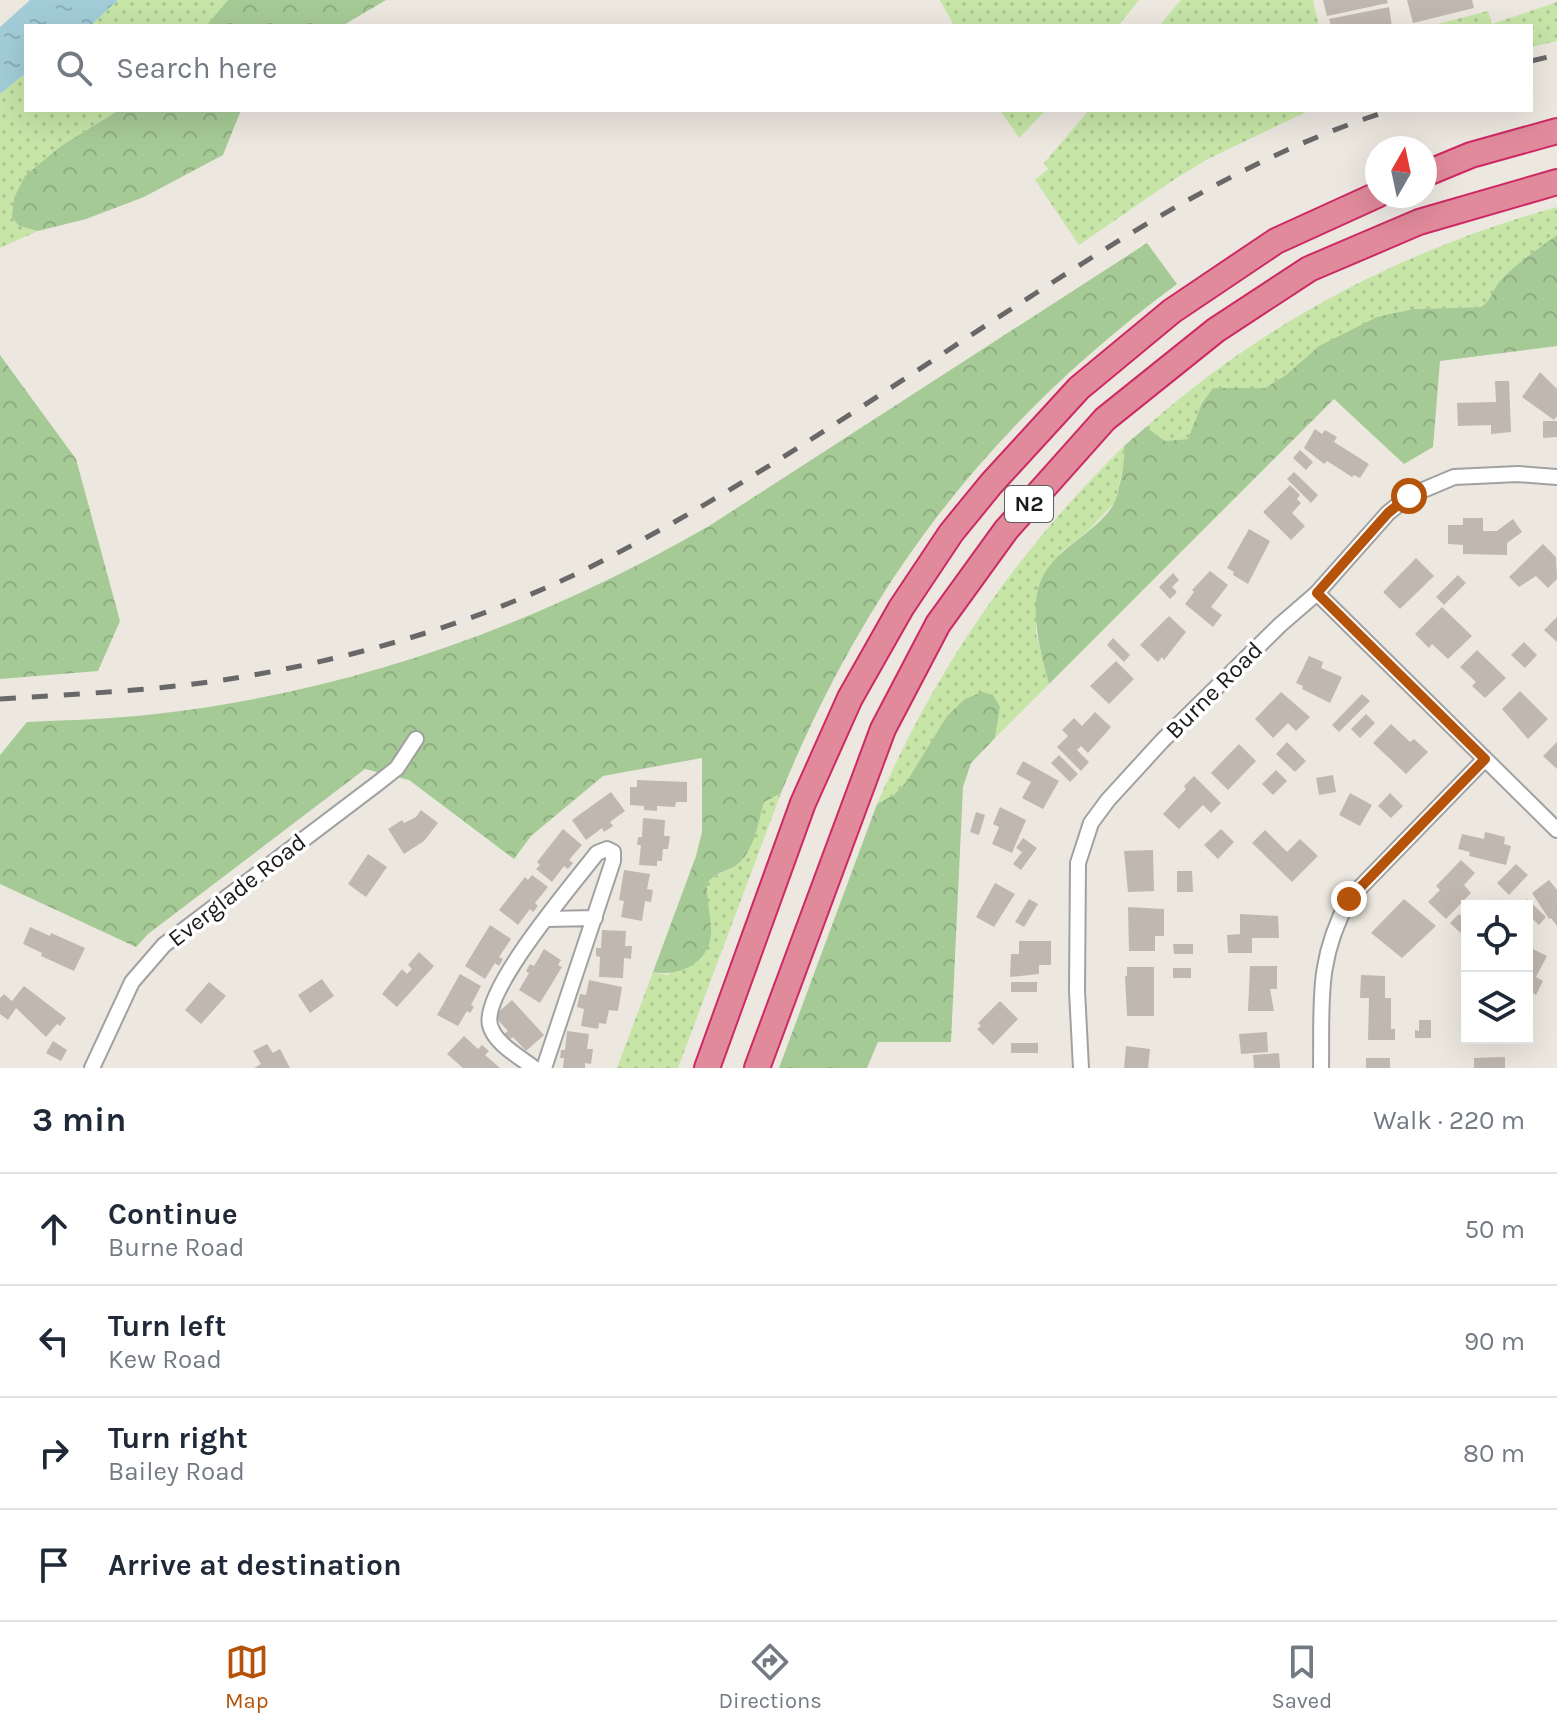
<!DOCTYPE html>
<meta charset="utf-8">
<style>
body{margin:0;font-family:Karla,sans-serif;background:#f6f6f7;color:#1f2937}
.controls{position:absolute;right:24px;bottom:24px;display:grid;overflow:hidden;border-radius:0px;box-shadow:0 8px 32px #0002}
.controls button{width:72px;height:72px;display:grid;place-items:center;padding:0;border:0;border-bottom:2px solid #e0e1e3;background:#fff;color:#1f2937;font:40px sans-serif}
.compass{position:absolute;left:1365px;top:136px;width:72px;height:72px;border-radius:50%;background:#fff;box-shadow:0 8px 32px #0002;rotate:9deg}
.stop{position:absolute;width:24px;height:24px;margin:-18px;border:6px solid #b45309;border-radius:50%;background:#fff}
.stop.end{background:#b45309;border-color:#fff;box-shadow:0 2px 8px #0008}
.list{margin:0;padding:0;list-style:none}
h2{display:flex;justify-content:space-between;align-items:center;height:104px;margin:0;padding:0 32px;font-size:34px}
h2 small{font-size:26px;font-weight:400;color:#747a83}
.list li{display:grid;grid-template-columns:52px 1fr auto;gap:24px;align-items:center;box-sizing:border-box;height:112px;padding:0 32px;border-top:2px solid #e0e1e3}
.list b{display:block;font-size:30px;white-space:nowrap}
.list p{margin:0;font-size:26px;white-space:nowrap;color:#747a83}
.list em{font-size:26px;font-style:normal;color:#747a83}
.icon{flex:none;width:44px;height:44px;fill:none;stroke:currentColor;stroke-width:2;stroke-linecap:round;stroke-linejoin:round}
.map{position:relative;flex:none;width:1557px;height:1068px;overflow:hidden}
.search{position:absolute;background:#fff;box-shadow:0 8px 32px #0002;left:24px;right:24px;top:24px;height:88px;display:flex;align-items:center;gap:20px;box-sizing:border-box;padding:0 28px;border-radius:0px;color:#747a83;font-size:30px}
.sheet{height:552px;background:#fff}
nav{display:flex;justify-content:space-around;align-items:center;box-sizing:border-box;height:112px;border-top:2px solid #e0e1e3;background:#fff;font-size:22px;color:#747a83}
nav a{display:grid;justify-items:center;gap:4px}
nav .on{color:#b45309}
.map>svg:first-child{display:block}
.grass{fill:url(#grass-dots)}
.forest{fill:url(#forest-crowns)}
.water{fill:url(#water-ripples)}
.building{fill:#c0b7b0}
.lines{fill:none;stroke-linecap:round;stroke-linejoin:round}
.minor-casing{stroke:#a1a1a1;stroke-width:18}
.motorway-casing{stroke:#cd2a65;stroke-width:28}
.minor{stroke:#fff;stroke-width:14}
.motorway{stroke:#e18a9b;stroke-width:24}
.rail{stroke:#686868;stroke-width:5;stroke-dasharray:16 16;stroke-linecap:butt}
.route{stroke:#b45309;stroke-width:10}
.labels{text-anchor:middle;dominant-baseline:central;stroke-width:7;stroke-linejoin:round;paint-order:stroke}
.shield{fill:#fff;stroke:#5f5f5f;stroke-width:2}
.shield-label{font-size:22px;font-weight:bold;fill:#1a1a1a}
.street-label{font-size:24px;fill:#1a1a1a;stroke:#fff}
</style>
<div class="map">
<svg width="1557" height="1068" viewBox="0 0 1557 1068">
<defs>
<pattern id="grass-dots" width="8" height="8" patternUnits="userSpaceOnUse" patternTransform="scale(2)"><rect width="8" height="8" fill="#c6e5a7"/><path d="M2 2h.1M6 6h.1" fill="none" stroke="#aac48f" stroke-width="1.8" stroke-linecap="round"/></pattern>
<pattern id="forest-crowns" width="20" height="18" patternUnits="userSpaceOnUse" patternTransform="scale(2)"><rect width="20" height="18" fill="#a6ca96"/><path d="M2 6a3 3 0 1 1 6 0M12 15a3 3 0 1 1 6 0" fill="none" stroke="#8ead81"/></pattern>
<pattern id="water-ripples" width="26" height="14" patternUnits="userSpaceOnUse" patternTransform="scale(2)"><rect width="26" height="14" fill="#a2cdd8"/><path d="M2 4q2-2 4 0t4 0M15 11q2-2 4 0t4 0" fill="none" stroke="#8bafb9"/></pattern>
</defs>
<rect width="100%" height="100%" fill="#ece8e0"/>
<path class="grass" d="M118 0H228L206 26H90Z
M940 0H1139L1118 26H954Z
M1181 0H1313L1319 26H1159Z
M1557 2V41L1531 47V26H1430L1488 11 1492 24Z
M26 73V110H119L61 146 19 226 38 231 0 248V94Z
M1000 110H1046L1019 138Z
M1089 110H1310L1208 159 1175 179 1079 245 1035 180 1048 169 1044 163Z
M1557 207V235C1537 250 1516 263 1500 281 1492 290 1492 300 1481 307L1414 309 1319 346 1286 375 1265 388H1213L1202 403 1188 439 1165 441 1146 427C1264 322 1405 249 1557 207Z
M1124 446 1125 459 1115 502 1090 529 1061 552 1036 615V633L1049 684 995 738 1000 707 947 717 907 781 894 795 877 804C938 665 1016 553 1124 446Z
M781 793 678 1068H617L653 972 668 975 711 935 706 903 707 883C716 873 726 873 734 866 752 849 758 824 764 801Z"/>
<path class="forest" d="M228 0H386L342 26H206Z
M119 110H241L223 155 144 197 86 219 38 231 19 226 12 217 14 198 25 176 61 146Z
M1557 235V346L1440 361 1433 447 1404 464 1334 399 1049 684C1041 653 1027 607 1043 576 1059 545 1103 529 1115 501 1118 495 1118 488 1120 483 1123 470 1125 459 1124 446L1146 427 1165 441 1188 439 1202 403 1213 388H1265L1286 375 1319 346 1377 317 1414 309 1481 307C1492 300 1492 290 1500 281 1516 263 1537 250 1557 235Z
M1147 243 1177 284C991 422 869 579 781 793L764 802C758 822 754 854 735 866 724 872 716 873 707 883 706 900 712 920 711 935 708 964 678 977 653 972L696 856 702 832V758L603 776 531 836 514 859 409 780 365 769 148 934 136 947 0 884V755L27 722C70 720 113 719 155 714 352 692 537 625 709 526Z
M0 355 76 459 120 621 98 671 0 679Z
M982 692 993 695 1000 707 995 738 971 763 963 787 951 1042H878L867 1068H779L877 804 894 795 907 781 947 716 965 699Z"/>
<path class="water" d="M30 0H118L90 26H26V73L0 94V27Z"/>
<path class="building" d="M1323 0H1387L1388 3 1327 16Z
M1407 0H1472L1474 8 1413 23Z
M1389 7 1392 26H1331L1329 19Z
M1540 372 1557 389V416L1554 420 1522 397Z
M1495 381H1509L1511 432 1491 434V425L1458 426 1457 403 1496 402Z
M1543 421H1557V437L1543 438Z
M1315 429 1322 434 1325 430 1337 437 1334 442 1369 464 1360 478 1354 475 1352 477 1327 461 1324 464 1304 448Z
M1300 450 1313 462 1306 470 1293 458Z
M1294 472 1318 495 1311 503 1287 479Z
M1290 485 1300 495 1297 499 1301 503 1292 513 1305 526 1291 540 1263 512Z
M1463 518H1483V531H1497L1513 519 1522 532 1507 543V555L1463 554V545L1448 544V525H1463Z
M1249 529 1270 541 1248 584 1233 575 1234 572 1227 568Z
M1543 544 1556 557 1557 579 1548 588 1536 576 1519 587 1509 577Z
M1416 558 1434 576 1400 609 1383 592Z
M1210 571 1228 585 1211 607 1222 615 1213 627 1185 604 1194 592 1192 590Z
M1173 573 1179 580 1172 587 1177 592 1170 599 1159 587Z
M1458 575 1466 583 1444 605 1436 597Z
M1442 607 1472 636 1448 659 1432 644 1429 648 1415 634Z
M1169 616 1186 632 1164 660 1162 657 1158 662 1140 645Z
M1557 617V642L1544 630Z
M1113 638 1130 655 1124 662 1107 645Z
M1524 642 1537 655 1525 668 1511 655Z
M1477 650 1506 678 1485 698 1472 686 1476 682 1460 667Z
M1309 656 1323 662 1321 668 1342 677 1330 703 1302 689 1303 686 1296 683Z
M1116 661 1134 679 1109 704 1090 686Z
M1520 691 1548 719 1528 739 1502 709Z
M1281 692 1310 717 1296 731 1288 723 1273 738 1255 719Z
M1362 694 1370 701 1339 732 1332 725Z
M1095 712 1111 727 1088 753 1081 746 1077 750 1089 762 1081 771 1057 747 1068 736 1062 730 1074 718 1082 726Z
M1366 714 1375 723 1360 738 1351 729Z
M1391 724 1410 742 1414 739 1428 752 1406 774 1373 743Z
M1287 742 1306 761 1295 772 1276 754Z
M1557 742V769L1543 756Z
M1239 744 1256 761 1228 790 1211 773Z
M1059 755 1078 774 1070 782 1051 763Z
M1023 761 1059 781 1043 809 1022 798 1031 782 1016 774Z
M1276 770 1287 781 1273 795 1262 784Z
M1333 775 1336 792 1319 795 1316 778Z
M1194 776 1221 803 1211 813 1203 805 1179 829 1163 814 1186 789 1184 786Z
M637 780 687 782V802H676L675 807 657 806V811L644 810V806L630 805V787H637Z
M611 792 625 811 610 822 613 826 604 832 602 828 586 840 572 820Z
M1350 793 1372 805 1360 826 1339 815Z
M1390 793 1403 806 1391 818 1378 806Z
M1000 807 1026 820 1012 853 992 844 999 827 993 824Z
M421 810 438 823 424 841 404 854 388 829 402 820 404 823 416 817Z
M976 812 985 815 979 835 970 832Z
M643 818 665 820 664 836H670L668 849H663L662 861H657V866L639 865 641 845H637L638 837H642Z
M563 829 582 845 569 860 573 863 568 869 564 866 552 882 536 869 540 865 537 862Z
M1221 829 1234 842 1218 859 1204 845Z
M1265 830 1287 852 1300 839 1318 856 1292 882 1252 843Z
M1485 832 1505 837 1504 844 1511 846 1506 865 1469 856 1470 852 1458 849 1462 834 1484 839Z
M1023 838 1037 848 1021 870 1013 864 1022 852 1016 848Z
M1153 850 1154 891 1128 892 1124 851Z
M368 854 387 867 366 897 348 884Z
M1461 860 1475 873 1464 885 1471 893 1446 919 1428 902 1440 890 1436 886Z
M1516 864 1528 875 1509 895 1497 883Z
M624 870 650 874 647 889 653 890 651 902 645 901 642 921 621 917 624 901 619 900Z
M1177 871H1192L1193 892H1177Z
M532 875 548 887 535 903 538 906 533 912 530 909 518 925 499 910 525 877 528 880Z
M1549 880 1557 890V926L1551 918 1549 919 1532 893Z
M995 883 1015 894 994 927 976 917Z
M1029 899 1038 904 1024 927 1015 922Z
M1404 899 1436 926 1402 958 1371 933Z
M1527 899 1546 917 1539 925 1527 914V906H1519Z
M1128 907 1164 909V936H1155V951H1129Z
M1240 914 1278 916 1279 938H1252V953H1228L1227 935 1240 934Z
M1459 914 1467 922V939L1450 923Z
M490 925 511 939 499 957 503 959 499 966 495 963 485 979 465 966Z
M30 927 50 936 51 933 85 948 74 971 41 956 42 953 23 944Z
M602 930 626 931 625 946H632L631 959 624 958 623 978 599 977 600 957 596 956V948H601Z
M1019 941H1051V965H1039V974L1010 977 1011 954H1019Z
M1173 944H1193V954H1174Z
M1527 946 1547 956 1536 977 1543 981 1536 995 1527 990Z
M544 949 561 960 558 965 562 967 540 1003 519 990 529 973 526 971 530 964 534 966Z
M419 952 434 966 397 1007 382 994 402 969 407 974 412 969 408 965Z
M1250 966H1277V989H1270L1274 1011H1248Z
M1127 967H1154V1016H1127L1125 976H1127Z
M1173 968H1191V978H1173Z
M460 974 481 986 471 1005 474 1007 470 1013 467 1011 458 1026 437 1015Z
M1361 975 1385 976V998H1391V1029H1395V1040H1368L1369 998H1360Z
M322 979 334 996 310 1013 298 995Z
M589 980 622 987 618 1011 609 1010 606 1024 599 1023 598 1029 581 1026 584 1009 577 1007 580 994 586 995Z
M209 982 226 996 201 1024 185 1010Z
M1011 982H1037V992H1011Z
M24 986 66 1018 60 1026 57 1024 46 1037 16 1008 8 1020 0 1014V998L4 994 12 1001Z
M512 1000 544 1035 526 1051 513 1037 510 1039 504 1034 508 1031 494 1016Z
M1000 1001 1018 1019 993 1045 977 1029 981 1026 978 1023Z
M1419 1020H1431V1038H1415V1030L1419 1031Z
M567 1031 589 1034 587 1049H593L591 1064 585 1063V1068H563L564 1058H560L561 1050H565Z
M1267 1032 1268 1052 1241 1054 1239 1034Z
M464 1036 478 1049 482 1045 489 1051 485 1055 500 1068H463L447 1054Z
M53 1041 67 1050 61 1061 46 1053Z
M1011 1043H1038V1053H1011Z
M267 1044 273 1053 280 1049 290 1068H254L261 1064 253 1051Z
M1126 1046 1150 1049 1148 1068H1124Z
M1279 1053 1280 1068H1254L1253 1055Z
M1505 1057V1068H1474V1058Z
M1366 1058H1390V1068H1366Z"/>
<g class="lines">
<g class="minor-casing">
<path id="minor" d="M1317 593 1557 830
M547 919 595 918
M92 1068 132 982 164 945 378 783 397 768 416 739
M534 1068C520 1057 494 1043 490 1025 481 991 574 883 597 853L607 849 613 852V861L544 1068
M1081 1068 1077 991 1078 863 1091 823 1108 800 1162 741 1280 625 1317 593 1388 513 1409 496 1454 477 1518 474 1557 477
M1321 1068C1322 1000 1316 961 1349 899L1485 759"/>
</g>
<g class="motorway-casing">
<path id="motorway" d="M1425 174 1471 155 1557 131
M707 1068 803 803 850 698 901 608 951 533 991 484 1079 388 1172 311 1276 241 1377 195
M757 1068 883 729 938 624 1006 530 1105 419 1216 330 1309 269 1419 222 1557 182"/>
</g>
<use href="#minor" class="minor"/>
<use href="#motorway" class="motorway"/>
<path class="rail" d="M1531 61 1557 55
M0 699C74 694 149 691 223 680 353 660 486 621 604 560 754 483 894 384 1036 293 1149 220 1262 151 1391 110"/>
</g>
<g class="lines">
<path class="route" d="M1349 899 1485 759 1317 593 1388 513 1409 496"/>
</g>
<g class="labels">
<rect class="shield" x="1005" y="486" width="48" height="36" rx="6"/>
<g class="shield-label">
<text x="1029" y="504">N2</text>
</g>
<g class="street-label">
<text transform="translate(1214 690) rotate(-45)">Burne Road</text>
<text transform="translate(237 890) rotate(-38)">Everglade Road</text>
</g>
</g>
</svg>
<div class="controls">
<button><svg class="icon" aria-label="locate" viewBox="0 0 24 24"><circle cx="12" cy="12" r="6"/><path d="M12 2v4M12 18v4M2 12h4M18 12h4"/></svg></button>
<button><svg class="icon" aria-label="layers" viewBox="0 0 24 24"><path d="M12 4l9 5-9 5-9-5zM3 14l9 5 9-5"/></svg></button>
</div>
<svg class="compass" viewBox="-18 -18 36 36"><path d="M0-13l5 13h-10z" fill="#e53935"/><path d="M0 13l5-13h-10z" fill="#747a83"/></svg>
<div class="stop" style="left:1409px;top:496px"></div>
<div class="stop end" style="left:1349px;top:899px"></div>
<div class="search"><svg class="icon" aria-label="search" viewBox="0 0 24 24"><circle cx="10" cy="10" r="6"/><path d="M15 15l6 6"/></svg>Search here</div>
</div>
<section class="sheet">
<h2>3 min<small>Walk · 220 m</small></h2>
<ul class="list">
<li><svg class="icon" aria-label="ahead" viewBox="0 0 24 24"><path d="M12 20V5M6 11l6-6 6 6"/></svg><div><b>Continue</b><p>Burne Road</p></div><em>50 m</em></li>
<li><svg class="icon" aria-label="left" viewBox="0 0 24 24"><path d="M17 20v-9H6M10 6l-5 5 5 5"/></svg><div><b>Turn left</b><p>Kew Road</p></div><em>90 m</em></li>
<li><svg class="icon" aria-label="right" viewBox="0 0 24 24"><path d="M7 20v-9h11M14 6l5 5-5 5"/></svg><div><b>Turn right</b><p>Bailey Road</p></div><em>80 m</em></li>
<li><svg class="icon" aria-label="arrive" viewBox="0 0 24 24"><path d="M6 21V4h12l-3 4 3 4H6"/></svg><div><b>Arrive at destination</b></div></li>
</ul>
</section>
<nav>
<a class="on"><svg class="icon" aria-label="map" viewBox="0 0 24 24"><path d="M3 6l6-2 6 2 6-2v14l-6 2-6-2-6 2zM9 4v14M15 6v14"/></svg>Map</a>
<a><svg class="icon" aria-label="directions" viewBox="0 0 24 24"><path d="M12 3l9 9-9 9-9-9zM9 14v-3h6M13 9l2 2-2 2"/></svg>Directions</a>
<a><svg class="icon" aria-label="saved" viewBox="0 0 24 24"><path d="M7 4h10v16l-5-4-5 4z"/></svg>Saved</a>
</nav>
